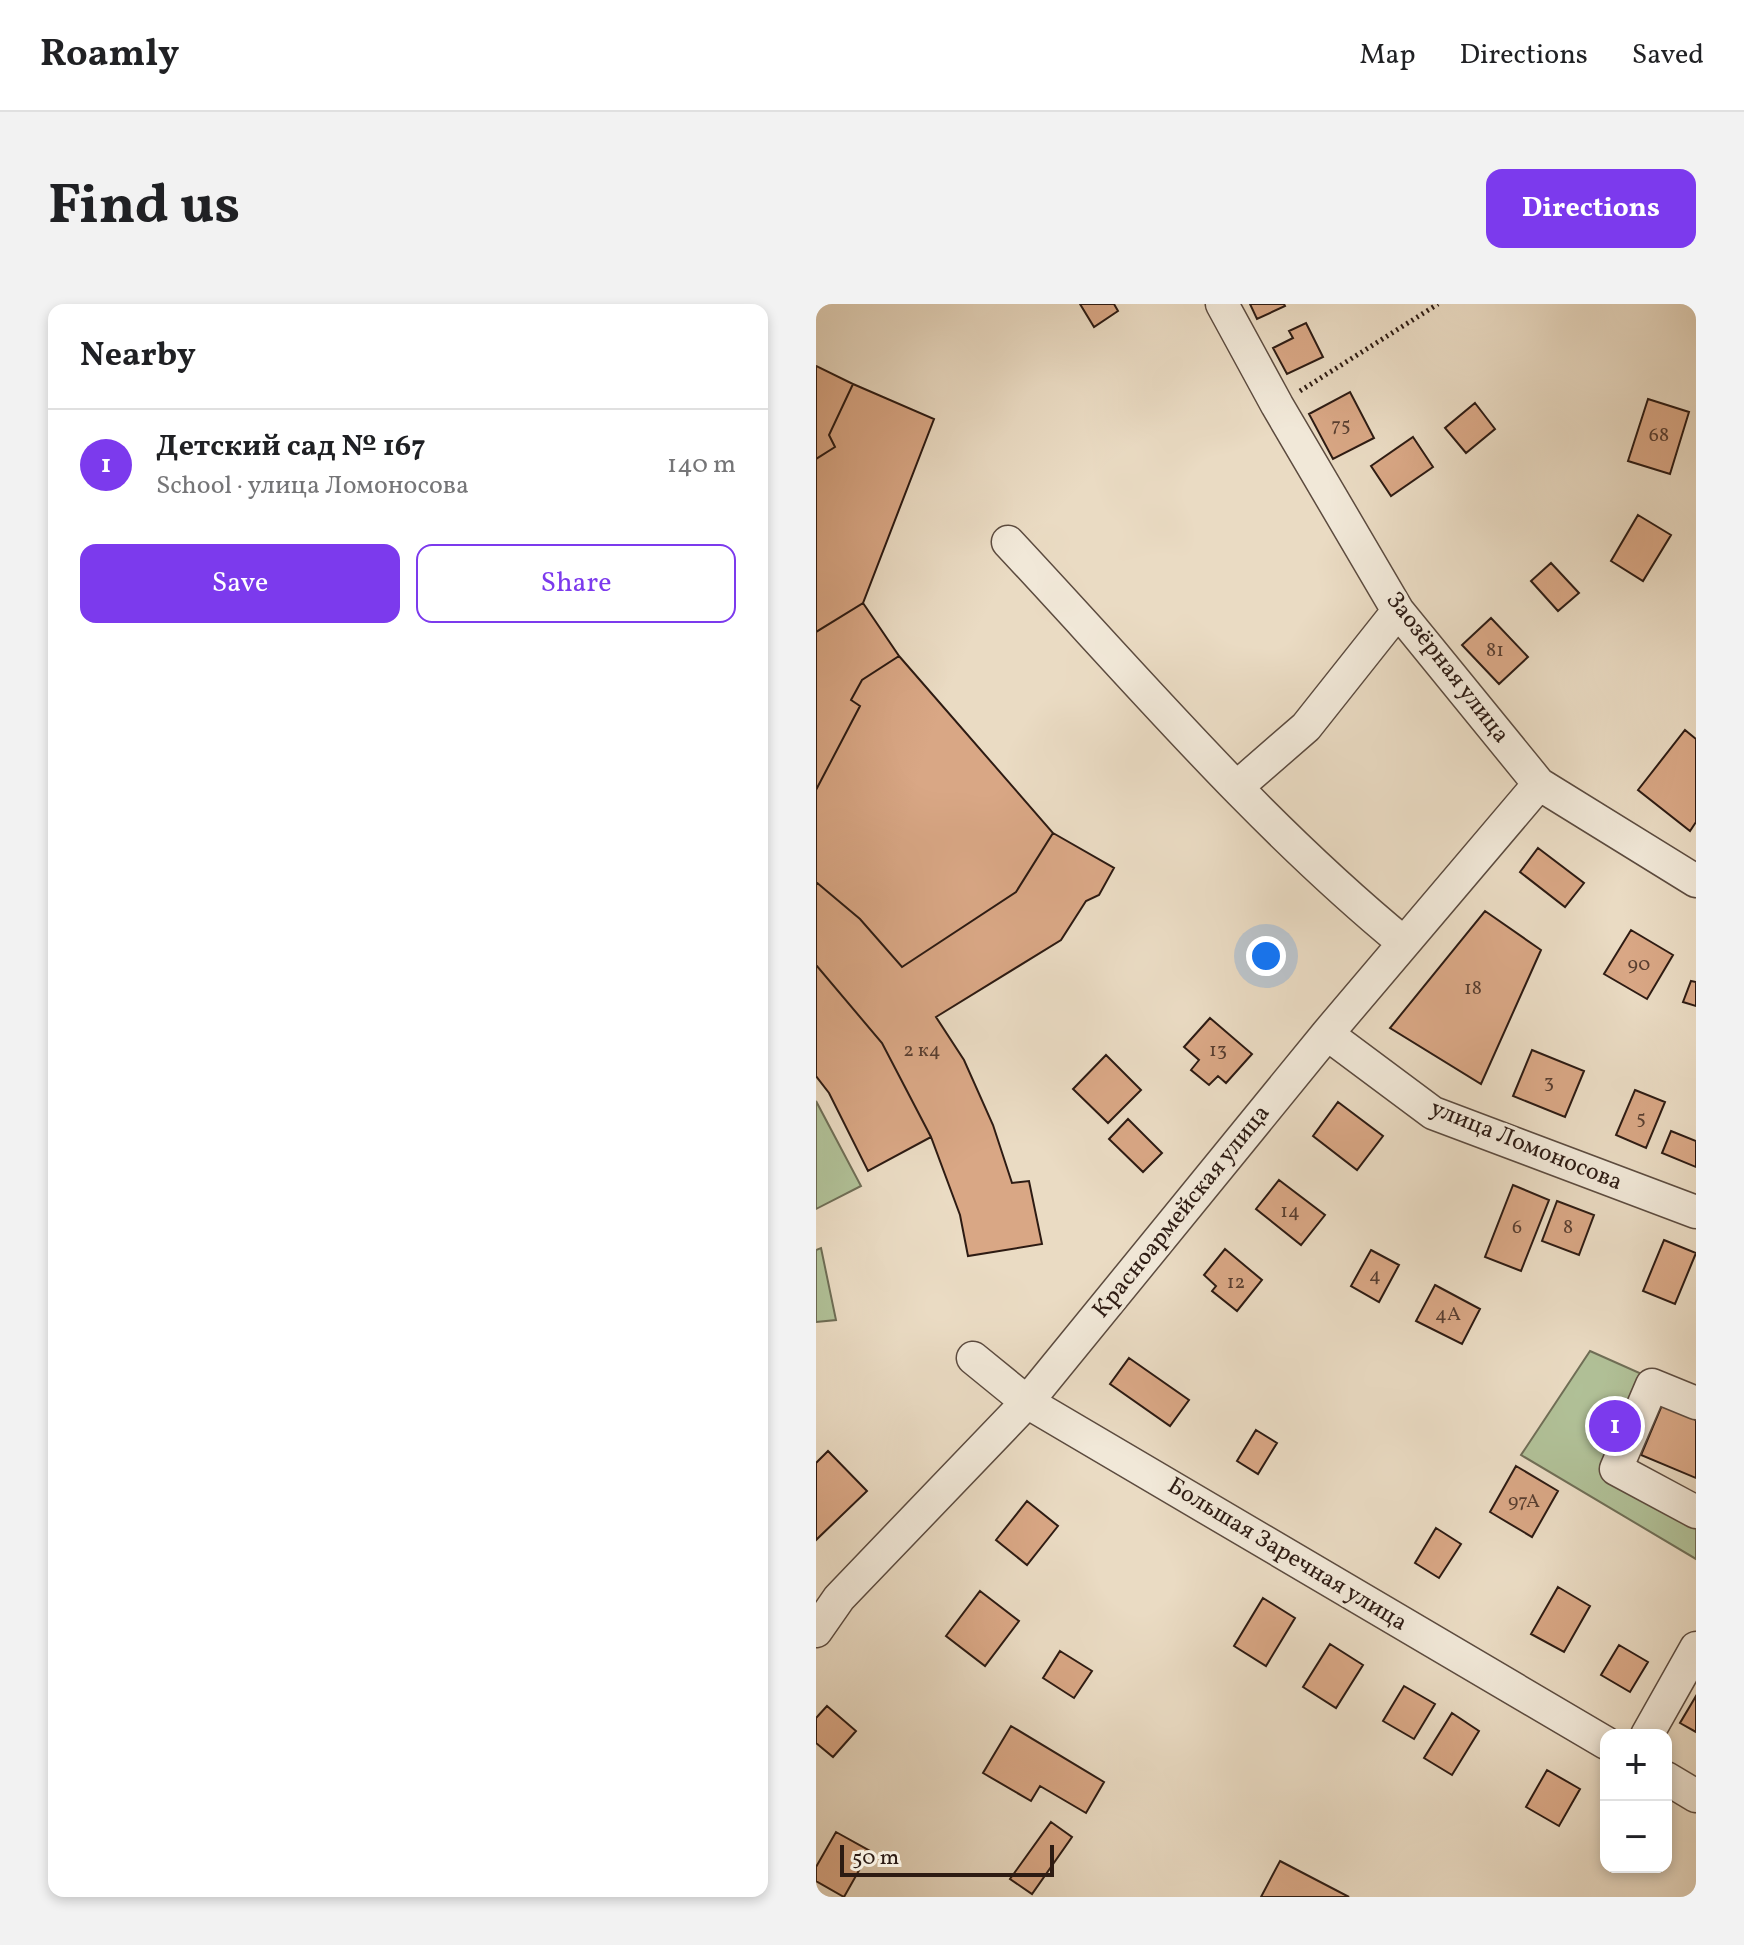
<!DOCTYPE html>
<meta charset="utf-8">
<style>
body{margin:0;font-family:Vollkorn,serif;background:#f2f2f2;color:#202124}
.controls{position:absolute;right:24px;bottom:24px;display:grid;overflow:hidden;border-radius:16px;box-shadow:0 4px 12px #0003}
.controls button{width:72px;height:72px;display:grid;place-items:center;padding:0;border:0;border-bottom:2px solid #e0e0e0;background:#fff;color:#202124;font:40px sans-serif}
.scale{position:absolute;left:24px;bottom:20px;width:214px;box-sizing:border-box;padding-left:8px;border:4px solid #2d1b13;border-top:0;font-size:22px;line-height:28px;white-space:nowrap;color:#2d1b13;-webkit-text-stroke:6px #f1e8d8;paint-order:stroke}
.you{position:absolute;left:450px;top:652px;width:28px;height:28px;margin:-20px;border:6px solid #fff;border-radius:50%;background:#1a73e8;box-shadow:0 0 0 12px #1a73e833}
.badge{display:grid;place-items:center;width:52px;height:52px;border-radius:50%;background:#7c3aed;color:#fff;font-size:26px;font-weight:700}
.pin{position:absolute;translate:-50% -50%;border:4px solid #fff;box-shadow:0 2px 8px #0006}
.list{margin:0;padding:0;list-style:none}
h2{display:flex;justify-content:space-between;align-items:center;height:104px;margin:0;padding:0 32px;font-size:34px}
h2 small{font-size:26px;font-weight:400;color:#757577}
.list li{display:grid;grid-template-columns:52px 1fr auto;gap:24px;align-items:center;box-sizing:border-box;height:112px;padding:0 32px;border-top:2px solid #e0e0e0}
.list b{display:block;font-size:30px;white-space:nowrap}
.list p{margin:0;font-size:26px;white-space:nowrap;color:#757577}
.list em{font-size:26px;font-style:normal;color:#757577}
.actions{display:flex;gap:16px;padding:24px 32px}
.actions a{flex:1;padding:18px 0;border:2px solid #7c3aed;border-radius:16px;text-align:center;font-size:28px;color:#7c3aed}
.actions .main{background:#7c3aed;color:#fff}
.map{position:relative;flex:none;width:880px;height:1593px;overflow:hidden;border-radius:16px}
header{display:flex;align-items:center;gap:48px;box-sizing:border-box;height:112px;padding:0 40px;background:#fff;border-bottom:2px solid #e0e0e0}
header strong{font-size:38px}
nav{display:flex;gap:44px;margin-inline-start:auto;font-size:28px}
.intro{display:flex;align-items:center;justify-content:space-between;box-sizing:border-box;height:192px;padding:0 48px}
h1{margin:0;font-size:56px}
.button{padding:20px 36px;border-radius:16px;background:#7c3aed;color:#fff;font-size:28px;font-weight:700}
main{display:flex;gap:48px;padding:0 48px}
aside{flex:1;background:#fff;border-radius:16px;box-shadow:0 4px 12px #0003}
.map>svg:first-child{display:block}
.green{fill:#b1c198;stroke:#6f6e56;stroke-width:2}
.building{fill:#d9a785;stroke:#2d1b13;stroke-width:2}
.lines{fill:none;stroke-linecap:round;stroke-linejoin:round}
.minor-casing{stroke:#5c4b3f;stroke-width:35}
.path{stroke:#2d1b13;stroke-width:5;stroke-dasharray:2 4;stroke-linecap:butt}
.minor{stroke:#f1e8d8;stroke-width:32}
.labels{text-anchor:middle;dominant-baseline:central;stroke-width:7;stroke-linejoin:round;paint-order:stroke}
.number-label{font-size:20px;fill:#583e30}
.street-label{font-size:24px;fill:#2d1b13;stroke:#f1e8d8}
</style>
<header>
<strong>Roamly</strong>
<nav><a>Map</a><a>Directions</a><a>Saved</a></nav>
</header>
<div class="intro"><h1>Find us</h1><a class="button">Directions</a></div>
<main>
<aside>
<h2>Nearby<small></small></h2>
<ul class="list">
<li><span class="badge">1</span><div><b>Детский сад № 167</b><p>School · улица Ломоносова</p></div><em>140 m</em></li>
</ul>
<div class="actions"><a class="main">Save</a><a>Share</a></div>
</aside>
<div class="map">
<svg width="880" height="1593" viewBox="0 0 880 1593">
<rect width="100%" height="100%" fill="#eadbc3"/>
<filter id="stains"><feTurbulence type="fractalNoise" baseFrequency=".0025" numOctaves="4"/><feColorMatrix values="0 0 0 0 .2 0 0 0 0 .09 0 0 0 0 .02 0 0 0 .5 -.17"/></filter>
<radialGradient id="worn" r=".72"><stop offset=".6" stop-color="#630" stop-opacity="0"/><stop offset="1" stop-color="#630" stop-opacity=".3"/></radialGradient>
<path class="green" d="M0 797 45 882 0 905Z
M5 944 20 1016 0 1018V946Z
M774 1047 828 1071 785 1163 880 1214V1255L705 1151Z"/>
<path class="building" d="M264 0H298L302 7 278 23Z
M434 0H468L469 2 441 15Z
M490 19 507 53 471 70 457 44 477 34 473 27Z
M0 62 37 80 13 131 19 143 0 155Z
M37 80 118 115 47 299 0 328V155L19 143 13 131Z
M534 88 558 134 517 155 493 110Z
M832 95 873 108 854 170 812 157Z
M659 99 679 125 650 149 629 124Z
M597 133 617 163 575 192 555 162Z
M822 211 855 231 827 277 795 257Z
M735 259 763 289 742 307 715 277Z
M47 299 83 352 46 376 35 396 44 402 0 486V328Z
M675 314 712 353 683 380 646 341Z
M83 352 237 529 200 588 86 663 44 615 0 578V486L44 402 35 396 46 376Z
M869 426 880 435V518L874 527 822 486Z
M237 529 298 564 283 591 270 597 245 636 120 713 148 756 177 821 196 879 213 877 226 940 152 952 144 911 115 833 66 739 0 661V578L44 615 86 663 200 588Z
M722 544 768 579 749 603 704 568Z
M669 607 725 646 665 780 574 724Z
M815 626 857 651 831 695 788 670Z
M0 661 66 739 115 833 52 867 13 789 0 772Z
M875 677 880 678V702L867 698Z
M394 714 436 750 410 779 402 772 393 781 375 766 383 756 368 743Z
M716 746 768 767 749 813 697 792Z
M290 751 325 786 292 819 257 785Z
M819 786 849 798 830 844 800 831Z
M522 798 567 832 541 866 497 832Z
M312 815 346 849 327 868 293 835Z
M855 827 880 837V863L846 849Z
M463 876 509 911 485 941 440 905Z
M697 881 733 896 705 967 669 953Z
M741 897 778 911 763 951 726 937Z
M848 936 880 949 859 1000 827 987Z
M409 945 446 976 421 1007 396 987 400 982 388 971Z
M555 946 583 961 563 998 535 982Z
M619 981 664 1005 646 1040 600 1017Z
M313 1054 373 1096 354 1122 294 1080Z
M846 1101 880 1116V1174L825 1151Z
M440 1126 461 1139 442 1170 421 1157Z
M12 1147 51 1187 0 1236V1159Z
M700 1162 742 1187 716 1233 674 1208Z
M211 1197 242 1222 211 1261 180 1236Z
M620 1224 645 1240 623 1274 599 1259Z
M742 1283 774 1302 748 1348 715 1330Z
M164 1287 203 1317 169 1362 130 1332Z
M447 1294 479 1314 450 1362 418 1342Z
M514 1340 547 1361 520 1404 487 1383Z
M803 1341 832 1358 814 1388 785 1371Z
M244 1347 276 1367 258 1394 227 1374Z
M588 1382 619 1400 598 1435 567 1417Z
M880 1392V1428L864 1419Z
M11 1402 40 1427 17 1453 0 1439V1414Z
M636 1409 663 1427 636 1471 608 1454Z
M195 1422 288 1478 270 1509 224 1482 215 1497 167 1469Z
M731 1466 764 1485 743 1522 710 1503Z
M235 1518 256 1533 216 1590 194 1575Z
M20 1528 54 1547 28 1593 0 1577V1563Z
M464 1557 533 1593H445Z"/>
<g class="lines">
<g class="minor-casing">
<path id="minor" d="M406 0 461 101 582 307 723 480 880 577
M192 238C320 375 443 520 588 639
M421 483 490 423 582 307
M511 730 617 809 880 908
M157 1054 211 1098 790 1439
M880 1099 836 1081 800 1165 880 1208
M0 1327 23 1294 211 1098 511 730 723 480
M831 1431 880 1344
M850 1474 880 1492"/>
</g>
<path class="path" d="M484 87 622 0"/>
<use href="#minor" class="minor"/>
</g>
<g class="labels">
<g class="number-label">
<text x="525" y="122">75</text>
<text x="843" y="132">68</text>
<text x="679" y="347">81</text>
<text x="823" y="661">90</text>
<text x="657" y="685">18</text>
<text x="106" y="747">2 к4</text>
<text x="402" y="747">13</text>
<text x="733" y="779">3</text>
<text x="825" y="815">5</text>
<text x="474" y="908">14</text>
<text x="701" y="924">6</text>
<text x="752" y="924">8</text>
<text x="559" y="972">4</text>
<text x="420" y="979">12</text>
<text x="632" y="1011">4А</text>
<text x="708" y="1198">97А</text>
</g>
<g class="street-label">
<text transform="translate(631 364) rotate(52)">Заозёрная улица</text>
<text transform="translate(710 842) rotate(22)">улица Ломоносова</text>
<text transform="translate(366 908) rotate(-51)">Красноармейская улица</text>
<text transform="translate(471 1251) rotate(31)">Большая Заречная улица</text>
</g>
</g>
<rect width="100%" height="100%" filter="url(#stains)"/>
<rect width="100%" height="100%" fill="url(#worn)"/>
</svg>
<div class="controls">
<button>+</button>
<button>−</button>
</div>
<div class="scale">50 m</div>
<div class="you"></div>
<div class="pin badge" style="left:799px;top:1122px">1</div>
</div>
</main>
